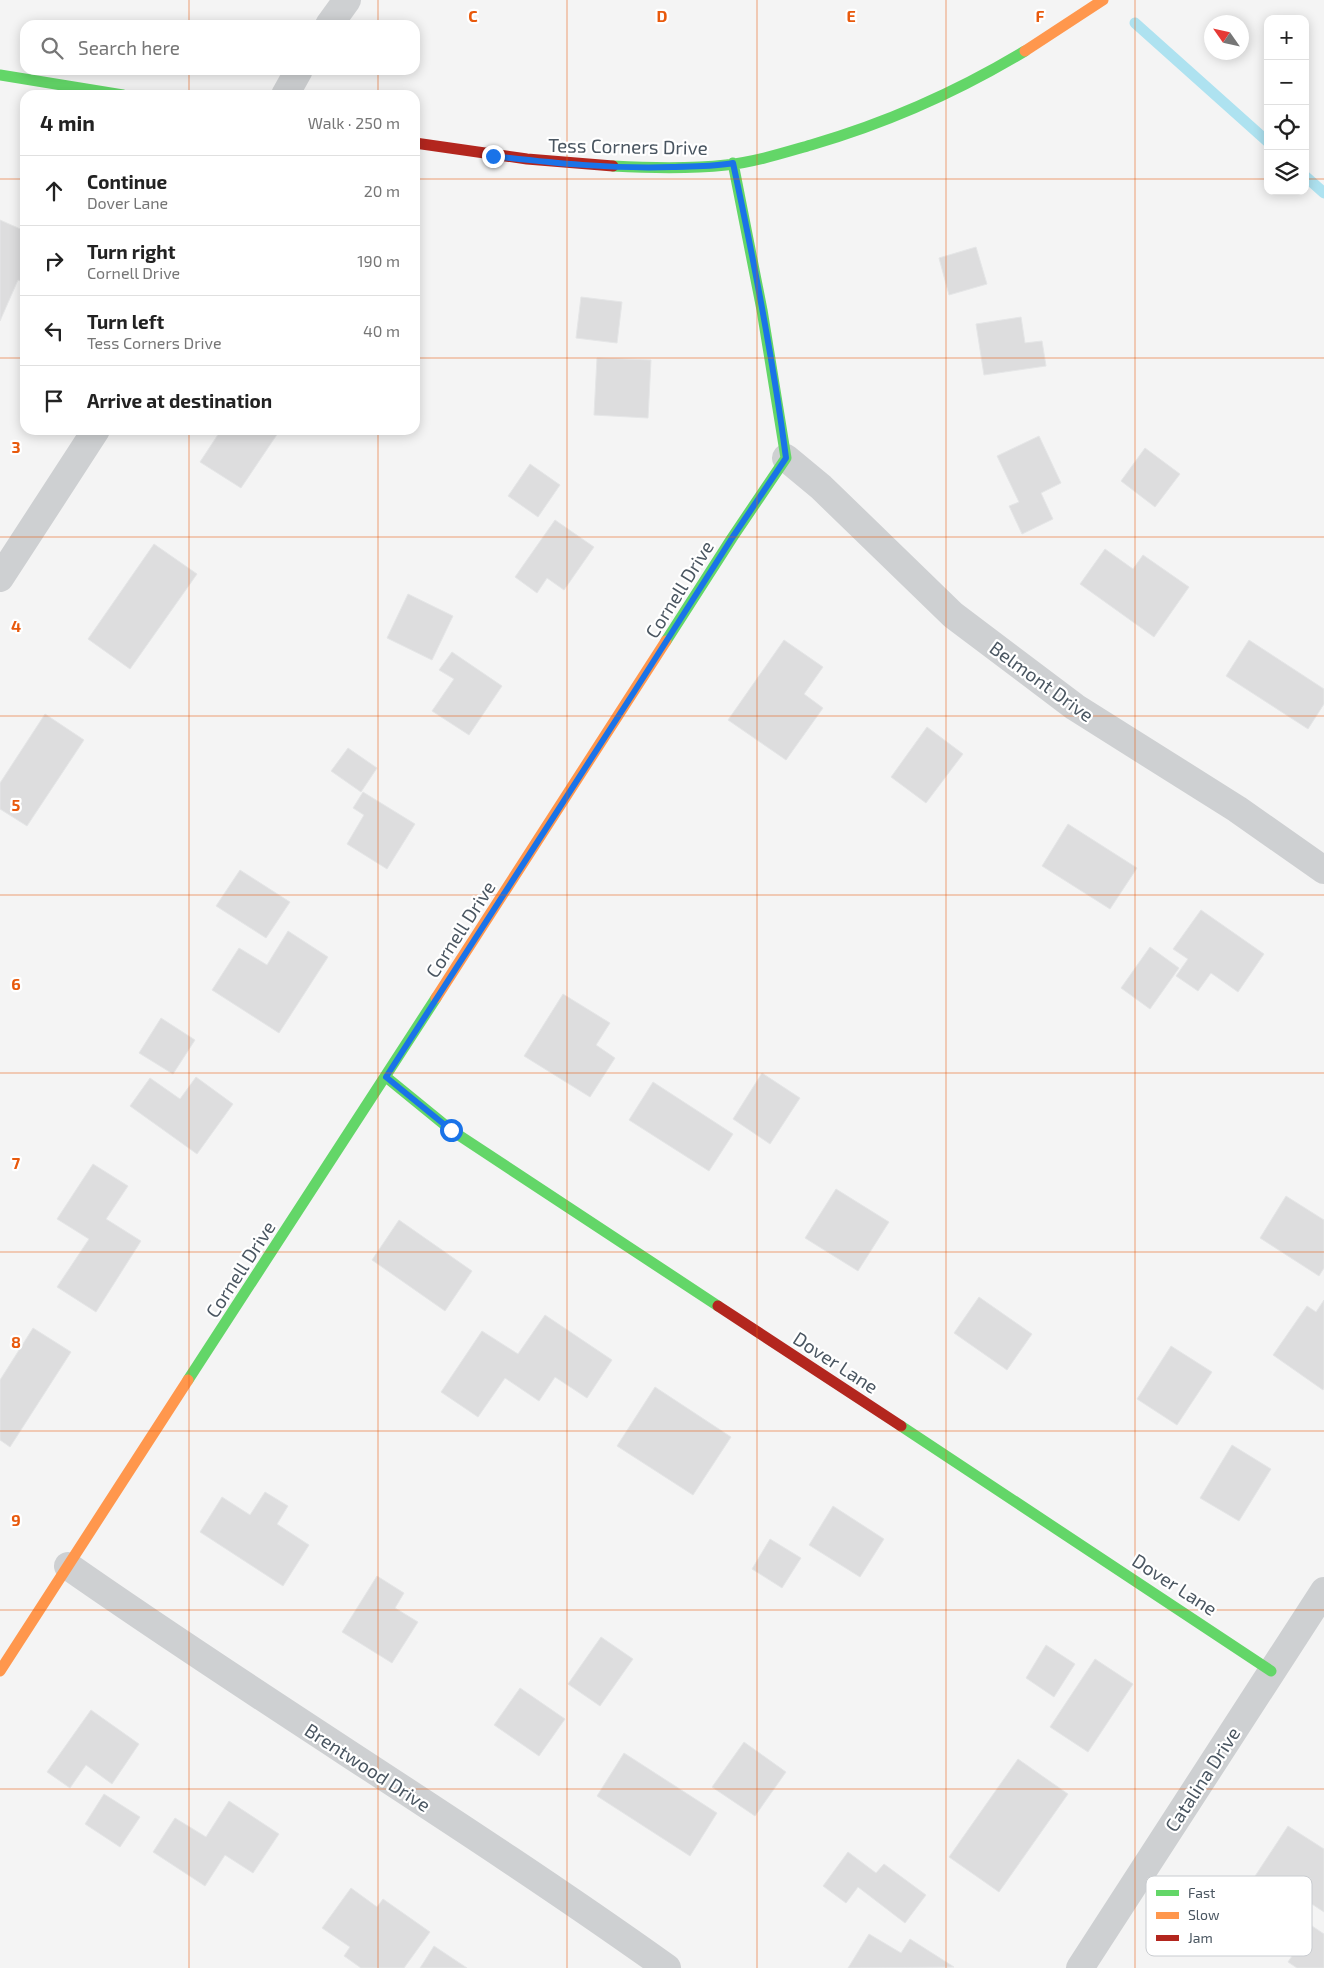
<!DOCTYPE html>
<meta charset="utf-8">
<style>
body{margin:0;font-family:"Exo 2",sans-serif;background:#f6f6f6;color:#222}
.controls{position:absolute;right:15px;top:15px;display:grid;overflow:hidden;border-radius:10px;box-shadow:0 2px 12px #0003}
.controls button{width:45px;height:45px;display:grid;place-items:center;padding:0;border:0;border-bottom:1px solid #e0e0e0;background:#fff;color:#222;font:25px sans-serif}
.compass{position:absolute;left:1204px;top:15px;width:45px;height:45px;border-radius:50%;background:#fff;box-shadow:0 2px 12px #0003;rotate:304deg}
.stop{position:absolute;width:15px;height:15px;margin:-11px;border:4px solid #1a73e8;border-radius:50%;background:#fff}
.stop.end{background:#1a73e8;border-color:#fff;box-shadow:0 1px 5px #0008}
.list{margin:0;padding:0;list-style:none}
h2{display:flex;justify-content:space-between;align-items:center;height:65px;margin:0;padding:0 20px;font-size:21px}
h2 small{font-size:16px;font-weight:400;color:#767676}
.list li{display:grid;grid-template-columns:32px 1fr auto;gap:15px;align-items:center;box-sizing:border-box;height:70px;padding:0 20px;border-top:1px solid #e0e0e0}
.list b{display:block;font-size:19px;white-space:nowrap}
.list p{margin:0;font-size:16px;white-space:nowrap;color:#767676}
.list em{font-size:16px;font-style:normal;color:#767676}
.icon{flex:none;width:28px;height:28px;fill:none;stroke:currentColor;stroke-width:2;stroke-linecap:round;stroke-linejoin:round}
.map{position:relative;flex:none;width:1324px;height:1968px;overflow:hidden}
.search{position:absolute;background:#fff;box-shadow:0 2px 12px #0003;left:20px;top:20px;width:400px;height:55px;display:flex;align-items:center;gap:12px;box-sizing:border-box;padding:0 18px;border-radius:15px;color:#767676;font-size:19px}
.panel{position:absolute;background:#fff;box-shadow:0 2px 12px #0003;left:20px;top:90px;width:400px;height:345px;border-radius:15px}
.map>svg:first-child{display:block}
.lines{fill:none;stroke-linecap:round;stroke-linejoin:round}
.stream{stroke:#aee2f0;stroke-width:11}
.building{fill:#ddddde;stroke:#e5e6e7}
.street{stroke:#ced0d2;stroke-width:28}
.fast{stroke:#63d668;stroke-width:11}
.slow{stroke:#ff974d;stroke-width:11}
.jam{stroke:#b3261e;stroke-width:11}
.route{stroke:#1a73e8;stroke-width:6}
.grid{fill:none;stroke:#e8590c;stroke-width:1;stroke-opacity:0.55}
.labels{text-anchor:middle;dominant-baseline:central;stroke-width:4.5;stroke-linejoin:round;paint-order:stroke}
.street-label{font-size:19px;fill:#4a5661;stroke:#fff}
.key{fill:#fff;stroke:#c9ccd0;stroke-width:1}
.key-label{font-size:14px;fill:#4a5661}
.grid-label{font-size:16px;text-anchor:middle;font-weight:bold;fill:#e8590c;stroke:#fff;stroke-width:4.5;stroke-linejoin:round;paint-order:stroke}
</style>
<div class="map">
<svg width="1324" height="1968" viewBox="0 0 1324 1968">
<rect width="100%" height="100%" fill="#f4f4f4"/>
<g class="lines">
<path class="stream" d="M1135 23 1268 142
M1305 176 1324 193"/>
</g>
<path class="building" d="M0 220 25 231V283L18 280 0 321Z
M976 247 987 284 949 295 939 258Z
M581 297 622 302 617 343 576 338Z
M1021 317 1025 343 1042 341 1046 366 984 375 976 324Z
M597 358 651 360 648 418 594 415Z
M221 430H280L241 488 200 462Z
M1039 436 1061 483 1041 493 1053 519 1022 534 1009 506 1019 502 997 456Z
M1145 448 1180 474 1155 507 1121 481Z
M530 464 560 485 538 517 508 496Z
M555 520 594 547 564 590 547 578 537 593 515 577Z
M154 544 197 574 130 669 88 639Z
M1105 549 1133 569 1143 555 1189 587 1154 637 1080 584Z
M408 594 453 616 432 660 387 638Z
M784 640 823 667 804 694 823 708 786 760 728 720Z
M1249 640 1324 689V704L1308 729 1226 676Z
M452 652 502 686 469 735 432 711 454 679 439 670Z
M45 714 84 740 27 826 0 809V783Z
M927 727 963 754 926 803 891 777Z
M348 748 377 768 361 792 331 771Z
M363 792 415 824 387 869 347 844 364 815 353 808Z
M1068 824 1137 868 1110 909 1042 866Z
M240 870 290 902 266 938 216 906Z
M1201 910 1264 954 1238 992 1211 973 1198 991 1176 976 1188 959 1173 949Z
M288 931 328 957 279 1033 212 990 239 948 267 965Z
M1150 947 1179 968 1150 1009 1121 988Z
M563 994 610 1023 596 1045 615 1058 590 1097 524 1056Z
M161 1018 195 1040 173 1074 139 1053Z
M762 1073 800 1098 770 1144 733 1119Z
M196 1077 233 1104 197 1154 130 1106 150 1078 180 1099Z
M653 1082 733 1134 709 1171 629 1120Z
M93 1164 128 1186 106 1219 141 1241 96 1312 57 1287 89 1239 57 1219Z
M836 1189 889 1222 858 1271 805 1238Z
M1286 1196 1324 1220V1268L1319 1276 1260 1238Z
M399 1220 472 1271 445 1311 372 1260Z
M979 1297 1032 1334 1007 1370 954 1333Z
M1324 1300V1388L1323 1390 1273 1355 1307 1306 1316 1312Z
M545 1315 612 1360 587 1398 555 1377 539 1401 505 1378 478 1417 441 1392 482 1331 518 1354Z
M33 1328 71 1352 10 1447 0 1440V1380Z
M1171 1346 1212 1372 1177 1425 1137 1399Z
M655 1387 731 1437 693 1495 617 1446Z
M1232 1445 1271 1469 1239 1521 1200 1498Z
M265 1492 288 1506 277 1524 309 1545 283 1586 200 1532 222 1497 250 1515Z
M833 1506 884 1539 860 1577 809 1545Z
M770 1539 801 1558 782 1588 752 1569Z
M377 1576 404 1593 395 1608 418 1622 392 1663 342 1632Z
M601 1637 633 1659 600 1706 568 1684Z
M1046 1645 1075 1664 1054 1697 1026 1678Z
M1095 1659 1133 1684 1088 1752 1050 1727Z
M520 1688 565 1719 539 1756 494 1725Z
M91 1710 139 1744 112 1784 86 1765 70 1788 47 1772Z
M744 1742 786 1772 755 1816 712 1787Z
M624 1753 717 1813 690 1856 597 1796Z
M1018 1759 1068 1794 999 1892 949 1857Z
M104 1794 140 1817 120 1847 85 1824Z
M229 1801 279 1834 253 1873 225 1855 205 1886 153 1852 175 1818 206 1837Z
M1288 1826 1324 1849V1912L1298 1895 1282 1921 1242 1896Z
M848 1852 876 1873 884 1864 926 1895 905 1923 858 1887 846 1903 823 1886Z
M351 1888 377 1907 383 1899 430 1932 404 1968H361L344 1956 350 1947 322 1928Z
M1312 1926 1324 1934V1968H1297L1288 1962Z
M869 1934 901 1953 910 1939 954 1967 848 1968Z
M434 1946 467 1968H420Z"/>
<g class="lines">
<path class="street" d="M329 25 347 0
M285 95 299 70
M786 458 821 487 953 615 1075 707 1237 809 1324 870
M0 578 96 430
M68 1566C265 1704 471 1828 667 1968
M1080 1968 1324 1591"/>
<path class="fast" d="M0 75 123 95
M613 166C650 168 689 169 726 165 755 162 783 153 811 145 887 123 957 92 1025 51
M666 641 732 538 786 458 762 310 733 163
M386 1077 451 1130 718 1306
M188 1380 436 998
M901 1426 1271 1671"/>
<path class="slow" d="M1025 51 1103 0
M436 998 666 641
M0 1671 188 1380"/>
<path class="jam" d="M415 143 527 159 613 166
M718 1306 901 1426"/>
</g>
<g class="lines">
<path class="route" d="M451 1130 386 1077 634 692 732 538 786 458C773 359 754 261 733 163 713 167 693 166 672 167 612 169 553 163 493 156"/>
</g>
<path class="grid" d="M189 0V25M378 0V25M567 0V1968M757 0V1968M946 0V1968M1135 0V1968M189 70V95M378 70V95M0 179H25M415 179H1268M1305 179H1324M0 358H25M415 358H1324M189 430V1968M378 430V1968M0 537H1324M0 716H1324M0 895H1324M0 1073H1324M0 1252H1324M0 1431H1324M0 1610H1324M0 1789H1324"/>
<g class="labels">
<g class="street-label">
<text transform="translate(628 146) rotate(1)">Tess Corners Drive</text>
<text transform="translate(679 589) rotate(-58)">Cornell Drive</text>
<text transform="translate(1042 681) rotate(36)">Belmont Drive</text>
<text transform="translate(460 929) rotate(-57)">Cornell Drive</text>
<text transform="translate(240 1269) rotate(-57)">Cornell Drive</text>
<text transform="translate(836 1362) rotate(33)">Dover Lane</text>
<text transform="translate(1175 1584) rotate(33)">Dover Lane</text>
<text transform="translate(368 1767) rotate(33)">Brentwood Drive</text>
<text transform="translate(1202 1779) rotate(-57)">Catalina Drive</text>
</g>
</g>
<rect x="1146" y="1876" width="166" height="80" rx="8" class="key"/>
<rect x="1156" y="1890" width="23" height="6" fill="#63d668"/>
<rect x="1156" y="1912" width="23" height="7" fill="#ff974d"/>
<rect x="1156" y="1935" width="23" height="6" fill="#b3261e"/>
<g class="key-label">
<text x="1188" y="1898">Fast</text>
<text x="1188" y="1920">Slow</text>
<text x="1188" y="1943">Jam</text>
</g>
<g class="grid-label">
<text x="473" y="22">C</text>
<text x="662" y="22">D</text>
<text x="851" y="22">E</text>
<text x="1040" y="22">F</text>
<text x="16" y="453">3</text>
<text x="16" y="632">4</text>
<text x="16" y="811">5</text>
<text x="16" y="990">6</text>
<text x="16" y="1169">7</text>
<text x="16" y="1348">8</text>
<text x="16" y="1526">9</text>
</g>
</svg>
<div class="controls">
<button>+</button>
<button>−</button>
<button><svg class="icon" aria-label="locate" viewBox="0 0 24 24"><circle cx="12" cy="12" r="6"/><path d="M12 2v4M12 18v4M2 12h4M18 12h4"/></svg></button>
<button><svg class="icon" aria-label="layers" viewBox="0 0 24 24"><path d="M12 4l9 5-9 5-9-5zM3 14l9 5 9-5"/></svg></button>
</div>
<svg class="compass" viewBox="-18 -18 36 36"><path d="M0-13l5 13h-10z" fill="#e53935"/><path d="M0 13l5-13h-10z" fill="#767676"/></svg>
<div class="stop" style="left:451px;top:1130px"></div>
<div class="stop end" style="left:493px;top:156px"></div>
<div class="search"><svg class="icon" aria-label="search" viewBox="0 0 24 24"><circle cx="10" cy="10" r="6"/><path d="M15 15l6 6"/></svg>Search here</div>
<section class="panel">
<h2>4 min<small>Walk · 250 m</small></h2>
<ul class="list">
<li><svg class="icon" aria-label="ahead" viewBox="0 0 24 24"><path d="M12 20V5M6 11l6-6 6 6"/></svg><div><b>Continue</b><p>Dover Lane</p></div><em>20 m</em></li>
<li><svg class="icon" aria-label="right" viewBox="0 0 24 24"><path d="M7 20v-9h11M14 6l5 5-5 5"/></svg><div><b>Turn right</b><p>Cornell Drive</p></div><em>190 m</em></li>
<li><svg class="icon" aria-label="left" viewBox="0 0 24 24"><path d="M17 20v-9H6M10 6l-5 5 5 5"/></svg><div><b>Turn left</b><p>Tess Corners Drive</p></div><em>40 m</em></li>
<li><svg class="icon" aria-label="arrive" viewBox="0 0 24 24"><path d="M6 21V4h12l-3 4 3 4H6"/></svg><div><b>Arrive at destination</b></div></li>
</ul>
</section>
</div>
